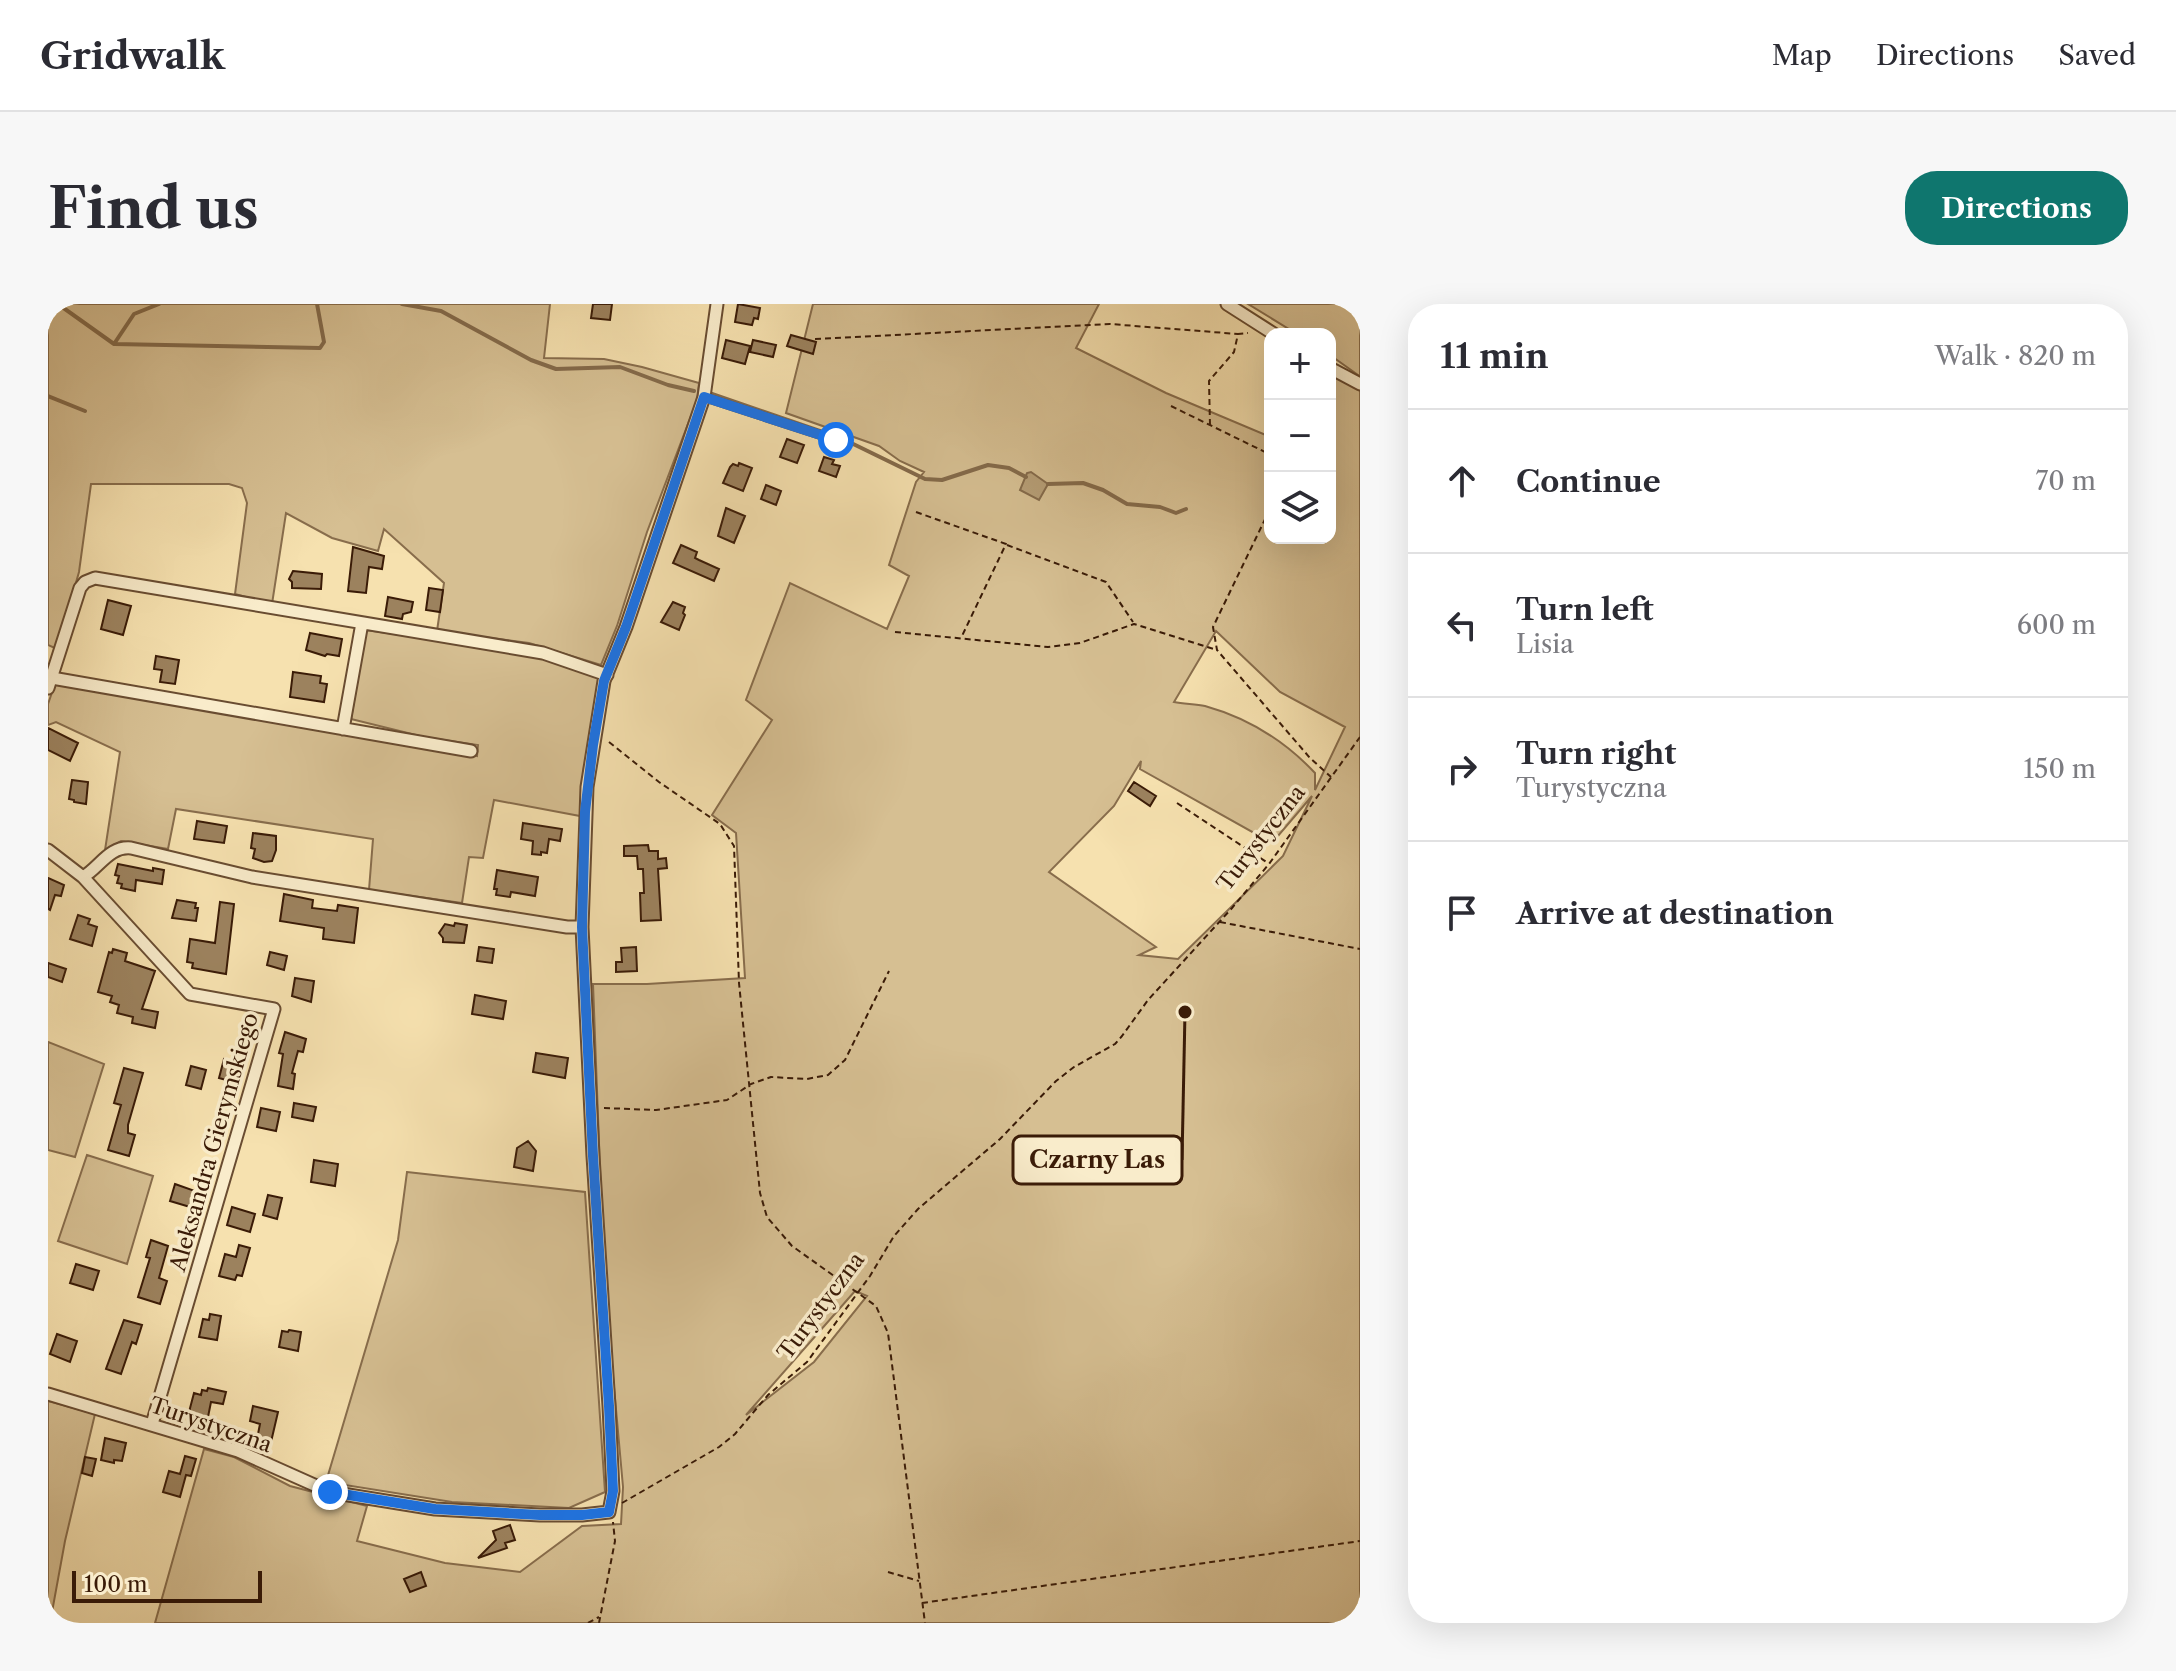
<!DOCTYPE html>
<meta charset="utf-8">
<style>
body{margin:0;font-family:"Libre Caslon Text",serif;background:#f7f7f7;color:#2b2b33}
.controls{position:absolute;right:24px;top:24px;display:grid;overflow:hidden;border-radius:16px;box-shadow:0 8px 32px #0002}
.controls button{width:72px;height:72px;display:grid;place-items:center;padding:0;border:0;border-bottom:2px solid #e1e1e2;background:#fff;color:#2b2b33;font:40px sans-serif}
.scale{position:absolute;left:24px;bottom:20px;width:190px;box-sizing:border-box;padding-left:8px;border:4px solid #3a1b07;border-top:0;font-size:22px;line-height:28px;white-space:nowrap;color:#3a1b07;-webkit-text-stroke:6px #f9eccb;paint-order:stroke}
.stop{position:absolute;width:24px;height:24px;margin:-18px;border:6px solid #1a73e8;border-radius:50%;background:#fff}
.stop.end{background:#1a73e8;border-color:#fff;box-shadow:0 2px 8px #0008}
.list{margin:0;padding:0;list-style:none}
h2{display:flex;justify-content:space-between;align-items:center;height:104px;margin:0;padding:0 32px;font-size:34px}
h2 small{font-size:26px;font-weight:400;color:#7c7c81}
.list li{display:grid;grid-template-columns:52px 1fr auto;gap:24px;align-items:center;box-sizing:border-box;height:144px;padding:0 32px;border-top:2px solid #e1e1e2}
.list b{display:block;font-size:30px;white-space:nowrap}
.list p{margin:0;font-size:26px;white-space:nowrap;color:#7c7c81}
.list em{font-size:26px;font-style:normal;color:#7c7c81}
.icon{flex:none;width:44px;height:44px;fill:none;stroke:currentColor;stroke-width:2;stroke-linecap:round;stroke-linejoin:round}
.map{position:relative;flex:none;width:1312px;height:1319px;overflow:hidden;border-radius:32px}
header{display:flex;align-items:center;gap:48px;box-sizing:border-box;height:112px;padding:0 40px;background:#fff;border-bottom:2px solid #e1e1e2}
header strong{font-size:38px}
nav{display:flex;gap:44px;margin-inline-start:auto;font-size:28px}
.intro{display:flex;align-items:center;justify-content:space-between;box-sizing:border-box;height:192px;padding:0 48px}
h1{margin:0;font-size:56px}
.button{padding:20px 36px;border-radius:32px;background:#0f766e;color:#fff;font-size:28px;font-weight:700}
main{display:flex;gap:48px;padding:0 48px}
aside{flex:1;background:#fff;border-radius:32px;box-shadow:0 8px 32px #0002}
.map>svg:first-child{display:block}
.green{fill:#d6bf92;stroke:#886d4c;stroke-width:2;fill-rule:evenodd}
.water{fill:#b69e76;stroke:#846a4a;stroke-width:2}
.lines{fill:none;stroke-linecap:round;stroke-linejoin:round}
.stream{stroke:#846a4a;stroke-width:4}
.building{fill:#9c825e;stroke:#3a1b07;stroke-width:2}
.service-casing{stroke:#694c31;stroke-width:10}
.minor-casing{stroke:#694c31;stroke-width:15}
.path{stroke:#3a1b07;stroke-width:2;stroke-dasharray:6 4;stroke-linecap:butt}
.service{stroke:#f9eccb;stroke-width:6}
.minor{stroke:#f9eccb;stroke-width:11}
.route{stroke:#1a73e8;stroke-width:10}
.labels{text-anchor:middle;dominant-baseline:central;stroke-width:7;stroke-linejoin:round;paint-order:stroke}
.street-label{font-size:22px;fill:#3a1b07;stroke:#f9eccb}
.leader{fill:none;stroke:#3a1b07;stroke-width:3}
.callout-dot{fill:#3a1b07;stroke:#f9eccb;stroke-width:3}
.callout{fill:#f9eccb;stroke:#3a1b07;stroke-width:3}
.callout-label{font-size:24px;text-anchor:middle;font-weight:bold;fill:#3a1b07}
</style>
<header>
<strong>Gridwalk</strong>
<nav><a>Map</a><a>Directions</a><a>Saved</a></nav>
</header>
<div class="intro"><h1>Find us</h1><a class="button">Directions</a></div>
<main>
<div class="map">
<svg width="1312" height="1319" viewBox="0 0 1312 1319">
<rect width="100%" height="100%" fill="#f6e1af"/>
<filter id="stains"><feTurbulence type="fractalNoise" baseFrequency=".0025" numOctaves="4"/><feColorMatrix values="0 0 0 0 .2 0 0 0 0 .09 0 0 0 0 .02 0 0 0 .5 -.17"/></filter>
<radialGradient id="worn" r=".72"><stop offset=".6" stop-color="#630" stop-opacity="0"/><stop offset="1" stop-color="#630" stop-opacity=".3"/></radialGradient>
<path class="green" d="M0 0H502L496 54 556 55 594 63 651 79 649 96 599 228 569 322 553 361 481 339 389 327 396 279 336 225 330 247 284 234 238 209 224 300 187 290 199 199 194 184 181 180H43L31 268 9 345 0 341Z
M765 0H1051L1028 44 1118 89 1220 132 1222 129V234H1282V69L1310 71 1282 51V30H1249L1200 0H1312V1319H107L156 1145 186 1153 242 1182 319 1202 309 1237 397 1259 472 1268 534 1222 573 1220 575 1183 556 972 545 680H599L697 674 688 529 664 511 724 416 698 396 742 279 839 325 861 272 841 261 868 178 876 168 852 157 831 142 738 109ZM1168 327 1232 388 1297 423 1267 486V469C1236 436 1200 414 1157 402 1147 400 1136 400 1126 398ZM1093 457 1092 465 1224 539 1264 492 1235 552 1130 655 1091 651 1108 643 1001 568 1066 502ZM807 987 819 992 766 1058 698 1111Z
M318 326 485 350 549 372 552 378 539 461 536 462 532 512 446 496 435 554 421 553 414 599 321 586 325 535 128 505 120 545 73 537 57 546 72 448 8 418 0 421V400L7 380 429 452 430 441 376 433 303 415Z
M0 738 56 760 27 853 0 846Z
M39 851 105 872 79 960 10 937Z
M359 868 537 888 557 1188 521 1204 404 1198 278 1178 350 936Z
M0 1097 47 1110 17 1237 2 1319H0Z"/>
<path class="water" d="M983 168 1000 180 991 196 972 186 979 169Z"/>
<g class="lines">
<path class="stream" d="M10 0 66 40 86 10 111 0
M354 0 393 7 483 56 508 65 572 63 620 81 646 87
M66 40 272 44 276 38 269 0
M661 89 795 135 877 175 894 176 940 161 961 164 978 173
M0 92 37 107
M1000 180 1035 179 1055 186 1079 200 1112 203 1128 209 1138 205"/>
</g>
<path class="building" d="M545 0H564L562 16 543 14Z
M690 0 712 4 710 15 706 14 704 21 687 18Z
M743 31 768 38 765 50 739 42Z
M678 36 702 42 697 60 674 54Z
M705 36 728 41 725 53 702 48Z
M739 135 756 141 749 159 732 153Z
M776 153 786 156 784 160 792 162 788 173 771 167Z
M691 159 704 164 695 187 675 179 682 163 685 160 690 162Z
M718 181 733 187 728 201 713 195Z
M678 204 697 212 686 239 670 232Z
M633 241 649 248 647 254 651 256 671 265 666 277 625 259Z
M305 243 336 252 334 265 321 263 318 289 300 287Z
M245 267 274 270 273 285 244 284V278L241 275Z
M381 284 395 286 392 308 378 306Z
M340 293 365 298 363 308 355 310 354 315 337 312Z
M60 296 83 302 75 331 53 325Z
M625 298 637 303 635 309 637 311 631 326 613 318Z
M262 329 294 335 291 352 279 350 277 352 258 346Z
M108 352 131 356 127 380 112 378 114 366 106 365Z
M245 368 273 372 272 379 279 380 276 398 242 393Z
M0 424 30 439 22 457 0 446Z
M24 476 40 478 38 500 26 498V496L21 495Z
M1086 478 1108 492 1102 502 1080 487Z
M149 517 179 522 176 539 146 535Z
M475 519 514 525 512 537 501 535 499 549 493 548V551L484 550 485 537 473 535Z
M205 529 228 532V546L224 557 216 558 205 554 207 545 203 544Z
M600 541 601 547H610V555L618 554 619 564 610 565 613 616 593 617 592 589H596L595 565H590L589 552H576V542Z
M70 560 105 567V564L116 566 114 580 88 576 87 587 73 584 74 580 69 579 71 572 67 571Z
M449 566 490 573 487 592 463 588 462 593 448 591 449 585H446Z
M0 574 16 581 13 592 7 591 2 606 0 605Z
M236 590 265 596 264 604 289 607 290 601 310 604 306 639 275 635 276 624 232 617Z
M129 596 148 599 147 604H150L148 617 124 614Z
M172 598 186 600 178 670 144 664 145 659 139 658 142 635 167 639Z
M30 611 42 615 40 620 49 623 44 642 22 635Z
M407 619 419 621 416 639 395 638V634L391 629 397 620 406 622Z
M431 643 446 645 444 659 429 657Z
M588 643 589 667 568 668V658H574L573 644Z
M65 645 79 649 77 657 107 667 94 705 110 708 107 724 84 719 85 713 69 709 71 701 62 698 64 692 50 688 61 648 64 649Z
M222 648 239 652 236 666 219 661Z
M0 659 18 665 14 678 0 673Z
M247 674 266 677 263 698 244 692Z
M427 691 458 697 455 715 424 710Z
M237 728 258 735 255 748 250 747 244 769 247 770 245 785 230 782 235 750 231 749Z
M488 749 520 754 517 774 485 768Z
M176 755 195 760 189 779 171 774Z
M143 762 158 766 153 785 138 781Z
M76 764 95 769 80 821V829L87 831 81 852 60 846 73 801 66 799Z
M246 799 268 803 265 817 244 813Z
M213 804 232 808 228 827 209 823Z
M480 837 488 847 485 867 466 863 469 844Z
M266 856 290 860 287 882 263 878Z
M127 880 147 887 142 903 122 897Z
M220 891 234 894 229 915 215 911Z
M184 903 207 910 202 928 179 921Z
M103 936 120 942 111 974 119 977 112 1000 90 993 102 954 98 953Z
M191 941 202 944 194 972 189 971 187 976 171 972 177 950 188 953Z
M28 960 51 967 45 986 22 979Z
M162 1010 173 1012 169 1036 151 1033 155 1015 161 1016Z
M76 1016 94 1021 88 1040 84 1038 73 1070 58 1065Z
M241 1026 253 1028 250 1047 231 1043 234 1027 240 1028Z
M9 1030 29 1037 22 1058 2 1050Z
M160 1084 178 1088 175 1100 163 1098 160 1113 141 1108 146 1089 153 1091 154 1086 159 1087Z
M205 1102 230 1108 223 1138 209 1135 212 1120 202 1117Z
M57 1134 78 1139 74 1157 66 1156V1159L53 1156Z
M137 1152 148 1155 143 1172 138 1171 132 1193 115 1188 121 1167 132 1170Z
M37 1153 48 1155 44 1172 34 1169Z
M462 1221 467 1236 457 1239 459 1244 430 1254 448 1236 445 1227Z
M373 1268 378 1282 362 1288 356 1275Z"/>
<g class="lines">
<g class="service-casing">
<path id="service" d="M656 93 788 136"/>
</g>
<g class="minor-casing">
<path id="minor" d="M1179 0 1226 30
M1282 64 1312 80
M4 374 423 447
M0 384 32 284 37 278 47 274 495 349 559 371
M295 425 314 319
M0 546 35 573 142 690 226 705 104 1120
M35 573C52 563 61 542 83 544L204 573 519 623H534
M0 1090 190 1147 282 1188 387 1205 492 1211H534L561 1208 565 1187 561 1102 545 852 534 623 539 483 556 377 578 323 656 93 669 0"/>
</g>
<path class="path" d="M767 35 1062 20 1190 30
M1123 102 1219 149 1222 153
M1162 121 1161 77 1186 48 1190 30 1200 29
M1222 205 1165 323 1169 346 1262 454 1283 473
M868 208 958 240 913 334
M959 241 1058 278 1085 318
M847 328 1000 343 1032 339 1086 320 1169 346
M561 438 611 478 672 520 686 542 691 679 712 889 719 913 744 942 828 1002 840 1029 877 1319
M1129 499 1220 559
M1172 618 1312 645
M556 804 608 806 679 796 703 780 723 773 759 775 780 771 797 756 841 667
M574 1199 671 1143 687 1130 720 1091 759 1058 822 972 846 932 870 905 952 835 1008 777 1026 763 1067 740 1074 732 1100 696 1184 604 1221 560 1312 433
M840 1268 871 1277
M874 1299 1312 1237
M540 1319 551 1313
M551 1319 567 1237 565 1218"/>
<use href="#service" class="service"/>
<use href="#minor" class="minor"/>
</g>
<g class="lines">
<path class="route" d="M282 1188 387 1205 492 1211H534L561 1208 565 1187 561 1102 545 852 534 623 537 508 545 441 556 377 578 323 656 93 788 136"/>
</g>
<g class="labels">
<g class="street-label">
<text transform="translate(1213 534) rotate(-52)">Turystyczna</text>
<text transform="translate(166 838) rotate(-74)">Aleksandra Gierymskiego</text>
<text transform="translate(773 1002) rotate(-53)">Turystyczna</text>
<text transform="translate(163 1121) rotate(19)">Turystyczna</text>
</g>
</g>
<path class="leader" d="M1137 708L1134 856"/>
<circle class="callout-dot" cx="1137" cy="708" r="8"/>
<rect class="callout" x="965" y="832" width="169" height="48" rx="8"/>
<g class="callout-label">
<text x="1049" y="864">Czarny Las</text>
</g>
<rect width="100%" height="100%" filter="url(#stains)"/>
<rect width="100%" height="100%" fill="url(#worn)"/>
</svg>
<div class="controls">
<button>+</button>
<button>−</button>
<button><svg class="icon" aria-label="layers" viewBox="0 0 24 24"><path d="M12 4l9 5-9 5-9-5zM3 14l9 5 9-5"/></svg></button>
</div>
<div class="scale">100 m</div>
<div class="stop" style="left:788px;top:136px"></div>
<div class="stop end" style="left:282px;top:1188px"></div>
</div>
<aside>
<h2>11 min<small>Walk · 820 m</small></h2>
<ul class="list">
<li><svg class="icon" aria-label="ahead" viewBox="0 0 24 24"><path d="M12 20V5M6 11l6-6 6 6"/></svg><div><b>Continue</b></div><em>70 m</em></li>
<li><svg class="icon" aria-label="left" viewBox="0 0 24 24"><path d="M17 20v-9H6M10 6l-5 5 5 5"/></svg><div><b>Turn left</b><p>Lisia</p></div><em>600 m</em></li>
<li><svg class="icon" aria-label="right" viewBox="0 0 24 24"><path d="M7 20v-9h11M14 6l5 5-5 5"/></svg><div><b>Turn right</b><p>Turystyczna</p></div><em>150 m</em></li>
<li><svg class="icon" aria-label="arrive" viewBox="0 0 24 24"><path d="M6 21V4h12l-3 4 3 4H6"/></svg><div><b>Arrive at destination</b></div></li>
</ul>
</aside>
</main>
